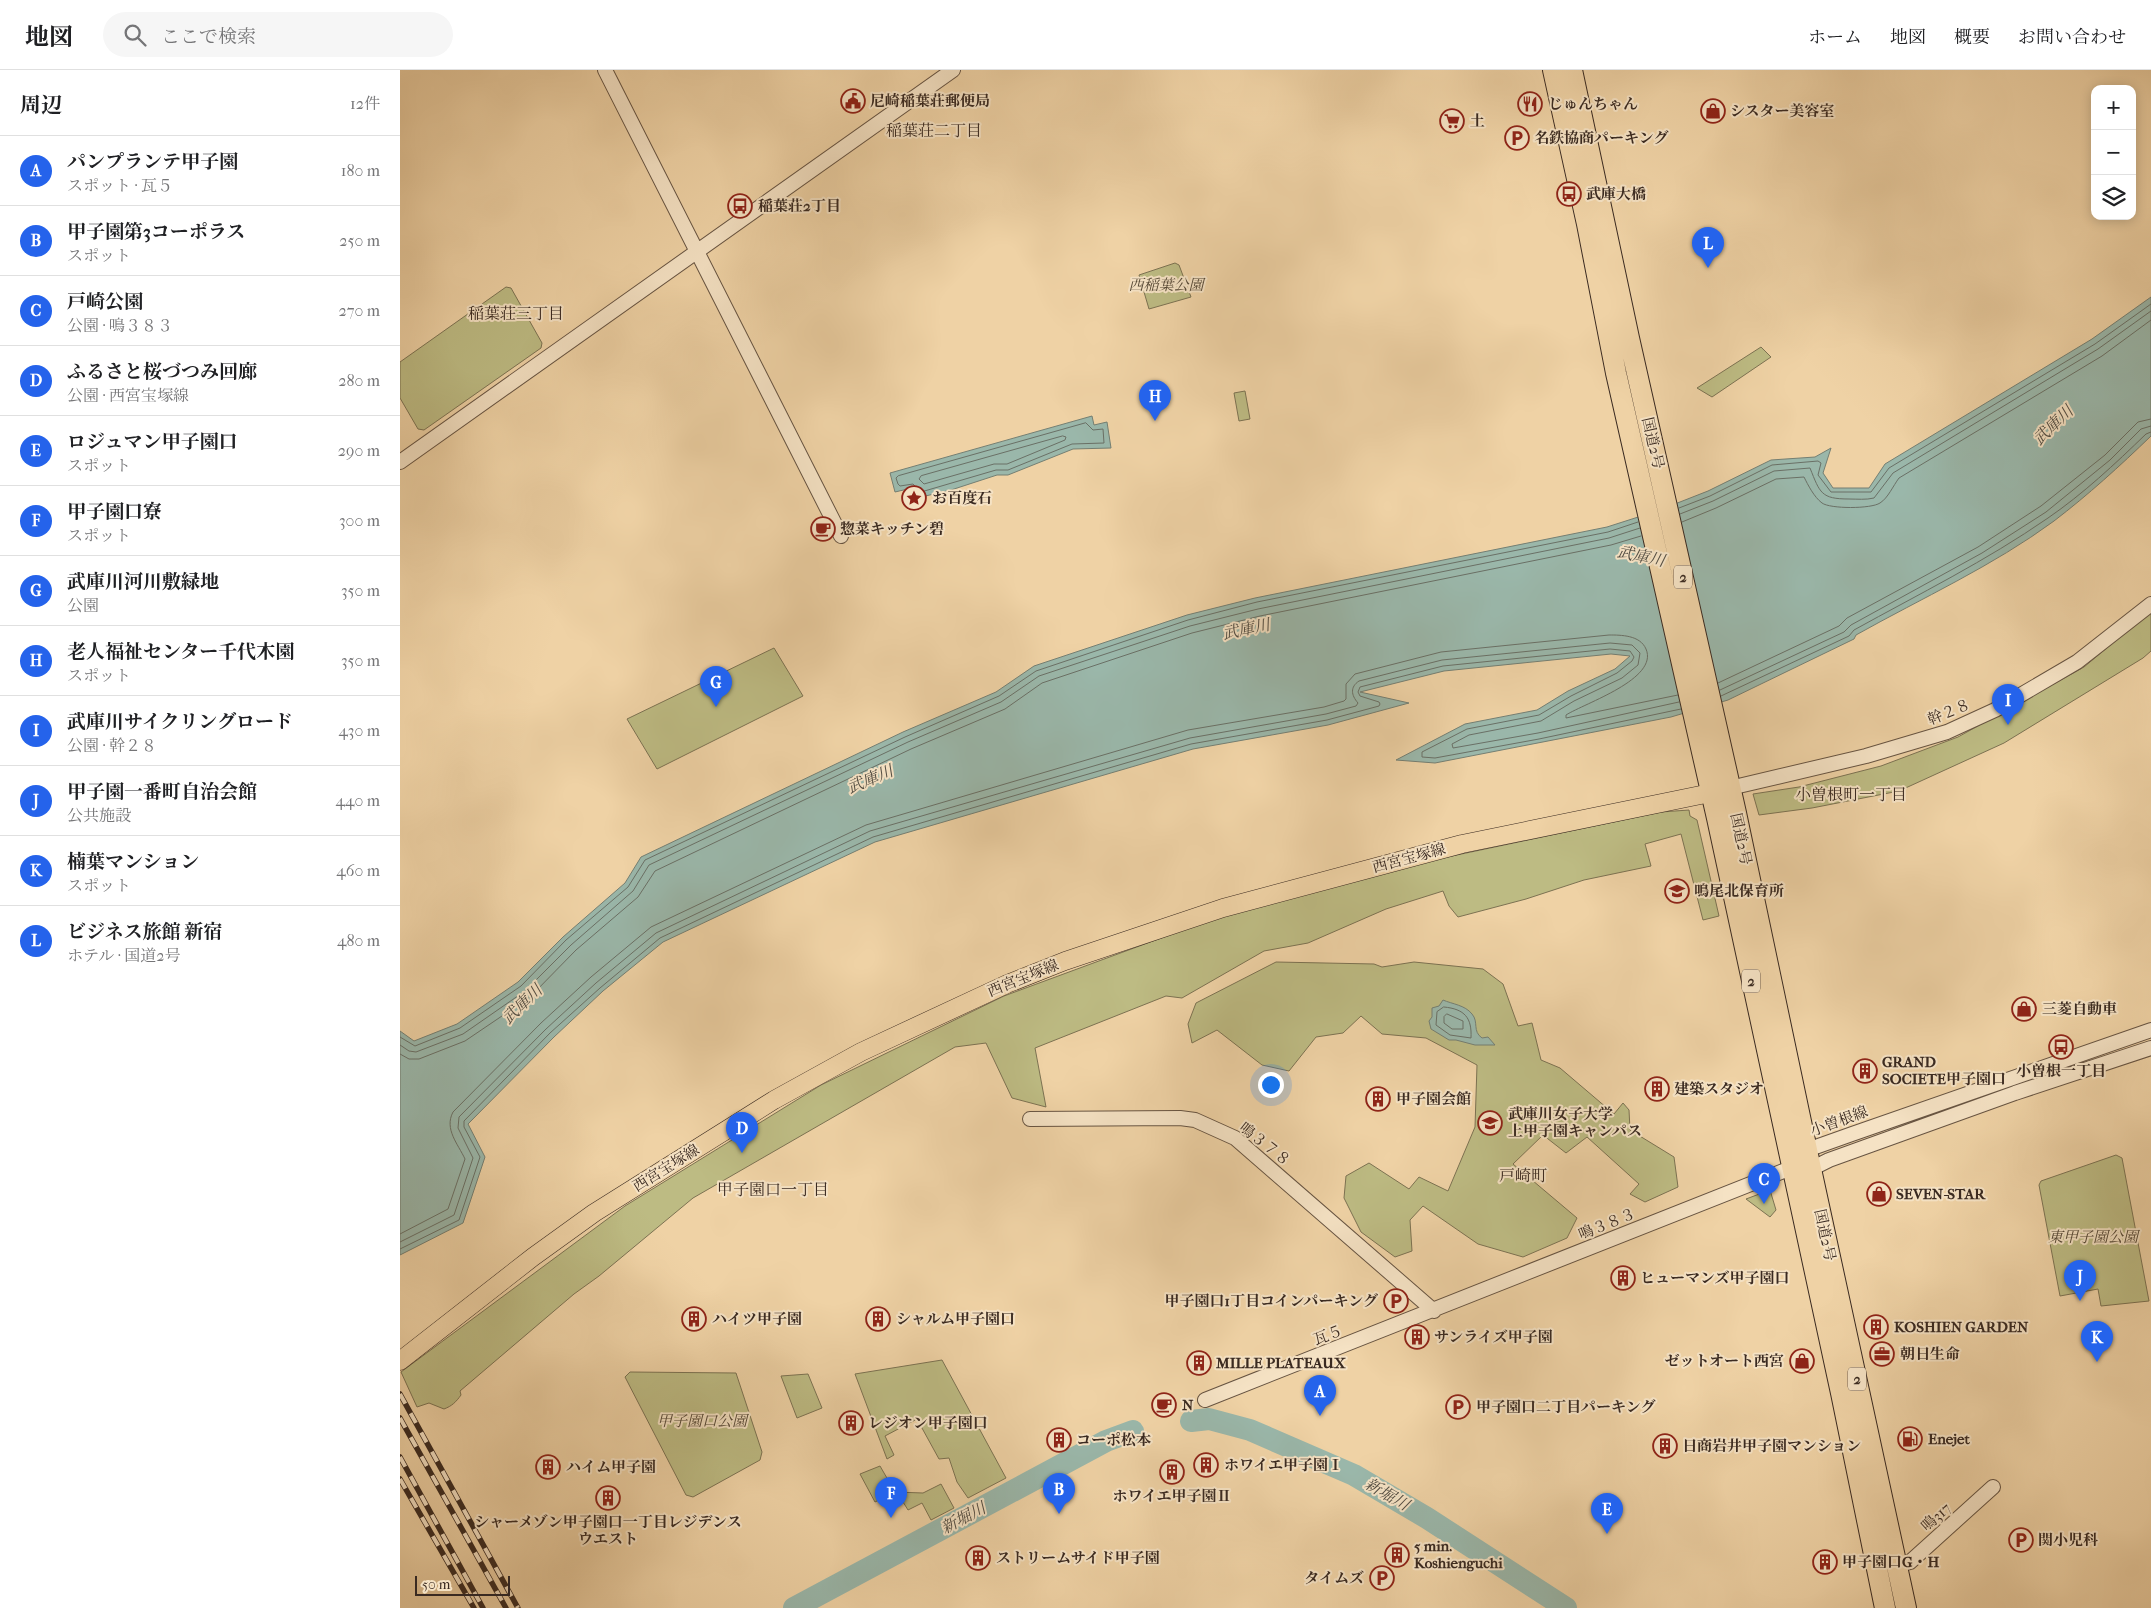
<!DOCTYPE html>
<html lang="ja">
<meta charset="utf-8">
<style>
body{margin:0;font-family:"IM FELL French Canon","Noto Serif JP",serif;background:#f6f6f6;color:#202124}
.controls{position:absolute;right:15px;top:15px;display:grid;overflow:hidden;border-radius:10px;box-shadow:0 2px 12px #0003}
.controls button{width:45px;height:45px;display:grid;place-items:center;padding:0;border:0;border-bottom:1px solid #e0e0e0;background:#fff;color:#202124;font:25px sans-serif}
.scale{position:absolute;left:15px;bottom:12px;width:95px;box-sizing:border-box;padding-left:5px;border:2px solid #3a2a21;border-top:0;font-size:14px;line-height:18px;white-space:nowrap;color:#3a2a21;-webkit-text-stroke:4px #f5e2c4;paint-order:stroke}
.you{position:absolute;left:870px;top:1014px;width:18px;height:18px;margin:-12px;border:4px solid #fff;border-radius:50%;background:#1a73e8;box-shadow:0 0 0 8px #1a73e833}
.badge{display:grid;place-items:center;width:32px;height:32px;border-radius:50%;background:#2563eb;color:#fff;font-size:16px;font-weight:700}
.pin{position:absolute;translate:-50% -41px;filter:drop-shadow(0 1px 2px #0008)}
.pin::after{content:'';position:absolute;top:26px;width:18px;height:15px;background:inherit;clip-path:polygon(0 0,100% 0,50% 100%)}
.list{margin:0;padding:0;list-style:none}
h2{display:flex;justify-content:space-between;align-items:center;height:65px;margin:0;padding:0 20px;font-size:21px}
h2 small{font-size:16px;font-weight:400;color:#757577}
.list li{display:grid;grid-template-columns:32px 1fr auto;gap:15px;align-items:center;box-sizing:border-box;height:70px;padding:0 20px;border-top:1px solid #e0e0e0}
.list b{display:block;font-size:19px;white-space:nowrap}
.list p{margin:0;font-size:16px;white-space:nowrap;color:#757577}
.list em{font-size:16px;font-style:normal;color:#757577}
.icon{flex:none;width:28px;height:28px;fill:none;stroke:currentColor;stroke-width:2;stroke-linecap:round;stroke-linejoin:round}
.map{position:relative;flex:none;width:1751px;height:1538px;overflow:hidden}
header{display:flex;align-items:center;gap:30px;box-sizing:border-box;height:70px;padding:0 25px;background:#fff;border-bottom:1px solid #e0e0e0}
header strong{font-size:24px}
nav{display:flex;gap:28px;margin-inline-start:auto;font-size:18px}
.search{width:350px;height:45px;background:#f6f6f6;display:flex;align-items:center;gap:12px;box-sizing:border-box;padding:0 18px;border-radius:28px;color:#757577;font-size:19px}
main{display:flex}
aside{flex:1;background:#fff}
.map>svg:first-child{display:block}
.green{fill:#bdbb83;stroke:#7c7252}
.water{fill:#9ab7aa;stroke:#747f73}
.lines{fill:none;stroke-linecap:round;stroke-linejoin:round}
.shore{stroke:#6a7066;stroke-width:1}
.river{stroke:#9ab7aa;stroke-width:22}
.minor-casing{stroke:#675442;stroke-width:16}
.major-casing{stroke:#3a2a21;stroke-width:19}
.highway-casing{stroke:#3a2a21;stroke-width:22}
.minor{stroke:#f5e2c4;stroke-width:14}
.major{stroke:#efd2a5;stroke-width:18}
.highway{stroke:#efd2a5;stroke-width:20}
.rail-casing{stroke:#3a2a21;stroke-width:5.5}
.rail{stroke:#f5e2c4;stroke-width:4;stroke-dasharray:11;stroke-linecap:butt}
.labels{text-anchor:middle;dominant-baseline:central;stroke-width:4;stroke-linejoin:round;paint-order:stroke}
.shield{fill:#f5e2c4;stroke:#726152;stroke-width:1}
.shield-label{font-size:14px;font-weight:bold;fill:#3a2a21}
.poi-label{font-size:15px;font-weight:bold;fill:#3a2a21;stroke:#f5e2c4;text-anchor:start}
.park-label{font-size:15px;font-style:italic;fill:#544735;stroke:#f5e2c4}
.street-label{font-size:15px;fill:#3a2a21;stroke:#f5e2c4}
.neighbourhood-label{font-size:16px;fill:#3a2a21;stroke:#f5e2c4}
.water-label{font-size:16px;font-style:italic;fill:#524d43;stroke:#f5e2c4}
</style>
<header>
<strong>地図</strong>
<div class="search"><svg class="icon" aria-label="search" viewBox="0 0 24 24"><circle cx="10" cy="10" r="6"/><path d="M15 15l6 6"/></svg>ここで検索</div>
<nav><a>ホーム</a><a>地図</a><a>概要</a><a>お問い合わせ</a></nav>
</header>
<main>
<aside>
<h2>周辺<small>12件</small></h2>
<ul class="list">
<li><span class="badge">A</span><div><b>パンプランテ甲子園</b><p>スポット · 瓦５</p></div><em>180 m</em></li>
<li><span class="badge">B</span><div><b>甲子園第3コーポラス</b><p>スポット</p></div><em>250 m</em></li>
<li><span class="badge">C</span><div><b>戸崎公園</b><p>公園 · 鳴３８３</p></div><em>270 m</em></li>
<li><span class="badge">D</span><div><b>ふるさと桜づつみ回廊</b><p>公園 · 西宮宝塚線</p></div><em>280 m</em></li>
<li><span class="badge">E</span><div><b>ロジュマン甲子園口</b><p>スポット</p></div><em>290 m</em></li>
<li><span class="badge">F</span><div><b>甲子園口寮</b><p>スポット</p></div><em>300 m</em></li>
<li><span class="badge">G</span><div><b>武庫川河川敷緑地</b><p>公園</p></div><em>350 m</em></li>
<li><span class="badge">H</span><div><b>老人福祉センター千代木園</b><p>スポット</p></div><em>350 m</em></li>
<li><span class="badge">I</span><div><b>武庫川サイクリングロード</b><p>公園 · 幹２８</p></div><em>430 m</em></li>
<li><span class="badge">J</span><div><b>甲子園一番町自治会館</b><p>公共施設</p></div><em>440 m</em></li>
<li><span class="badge">K</span><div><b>楠葉マンション</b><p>スポット</p></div><em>460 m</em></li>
<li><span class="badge">L</span><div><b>ビジネス旅館 新宿</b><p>ホテル · 国道2号</p></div><em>480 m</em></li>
</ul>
</aside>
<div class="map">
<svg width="1751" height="1538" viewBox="0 0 1751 1538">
<rect width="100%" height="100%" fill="#efd2a5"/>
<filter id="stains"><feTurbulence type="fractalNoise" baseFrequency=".004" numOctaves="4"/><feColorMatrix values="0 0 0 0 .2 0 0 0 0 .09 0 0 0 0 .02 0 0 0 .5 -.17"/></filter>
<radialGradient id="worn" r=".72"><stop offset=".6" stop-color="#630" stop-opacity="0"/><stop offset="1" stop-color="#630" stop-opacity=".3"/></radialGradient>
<path class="green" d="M775 193 779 195 791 227 749 239 739 205Z
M106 217 111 218 142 273 141 278 24 360 18 359 0 328V292Z
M1361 277 1371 287 1312 327 1297 318Z
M845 321 850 349 839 351 834 323Z
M1751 541V581L1743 588 1604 673 1499 721 1412 738 1359 745 1353 724 1399 717 1481 696 1558 667 1684 597Z
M374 578 403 626 257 699 227 649Z
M1289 740 1290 746 1297 750 1319 846 1303 850 1281 764 1245 774 1251 796 1184 810 1126 829 1058 847 1049 836 1043 821 986 839 908 873 864 881 782 928 766 926 635 978 646 1037 612 1028 586 973 555 977 293 1128 199 1206 174 1224 60 1321 61 1325C56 1332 52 1336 44 1339L29 1333 17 1337 1 1302 225 1136 421 1015 604 926 818 847 1033 790 1261 742Z
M876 892 974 894 982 897 1014 892 1083 899 1103 914 1118 956 1132 953 1141 990 1160 998 1214 1044 1223 1033 1229 1040 1230 1060 1274 1087 1278 1117 1245 1132 1230 1124 1239 1114 1187 1067 1166 1083 1143 1065 1113 1094 1177 1148 1167 1168 1123 1187 1078 1174 1023 1136 1010 1150 1012 1181 995 1187 961 1162 944 1128 946 1106 969 1093 1009 1119 1019 1107 1048 1121 1075 1057 1077 995 1026 968 982 964 961 946 943 963 916 967 889 1001 862 995 817 960 792 973 788 954 796 933Z
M1716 1085 1722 1088 1749 1231 1701 1236 1698 1219 1660 1226 1639 1115 1641 1111Z
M1370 1120 1376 1140 1370 1147 1346 1129Z
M542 1290 606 1408 568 1428 557 1412 549 1388 539 1389 517 1349 485 1366 494 1385 487 1389 455 1304Z
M230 1302 336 1303 362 1382 360 1390 293 1427 286 1425 225 1307Z
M408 1304 422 1338 397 1348 381 1306Z
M480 1396 495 1422 523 1423 541 1414 554 1438 531 1450 522 1433 508 1440 500 1427 490 1431 487 1426 475 1432 460 1404Z"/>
<path class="water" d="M1751 227V366C1720 396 1688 425 1654 451 1593 496 1522 528 1456 565L1454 569 1328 630 1271 647 1035 693 996 690 1065 654 1137 640 1168 621 1215 599 1230 586 1211 584 1044 601 960 622 1009 633 928 655 793 679 475 772 263 872 203 921 154 967 68 1054 85 1087 63 1153 0 1185V961L14 971 57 954 118 912 163 867 225 813 241 787 503 662 596 622 634 596 787 545 855 528 1207 457 1257 441 1308 421 1371 390 1415 387 1431 378 1423 403 1433 418H1469L1485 394 1692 269Z
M692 346 694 355 707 352 711 378 673 379 608 405H597L551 420 517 428 512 418 495 422 490 403Z
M1043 930C1052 934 1065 935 1072 944 1079 952 1072 961 1082 968L1088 967 1095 975H1075L1056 970H1049L1031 959 1029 951 1032 947V938L1039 936Z"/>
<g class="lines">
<path class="shore" d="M686 353 693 360 703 359 704 373 672 374 608 400H596L521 422 513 414 500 416 498 414 496 408 498 406Z
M663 366 666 367 665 370 607 394H594L524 414 519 409 521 406Z
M1279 438 1310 426 1372 395 1418 391 1421 393 1418 405 1431 422H1471L1489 398 1695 274 1751 234
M1280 444 1313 431 1374 401 1410 398C1420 423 1421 429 1449 429 1457 429 1466 430 1474 428L1493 403 1698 279 1751 241
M1282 452 1316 438 1376 409 1404 407C1408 415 1414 427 1422 433 1430 439 1471 439 1480 433 1488 428 1493 416 1499 408L1702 286 1751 250
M1318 613 1439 556 1447 548 1578 477 1641 436 1705 385 1738 352 1751 349
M1320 620 1444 562 1451 555 1582 483 1646 442 1710 390 1741 359 1751 356
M1321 626 1449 566 1454 560C1519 524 1586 491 1648 448 1683 424 1715 394 1746 364L1751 362
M1044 937C1065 939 1072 948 1071 968L1050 965 1036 955 1037 942Z
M1047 944 1063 951V959H1052L1044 953V947Z
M0 967 15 976 60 958 121 916 166 870 228 817 245 790 505 667 599 626 636 601 788 550 857 532 1208 462 1238 452
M0 975 9 981 16 982 63 964 125 921 171 875 233 821 249 795 508 672 601 632 639 606 790 556 858 539 1209 468 1240 458
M0 984 9 989H19L65 971 130 927 176 880 238 827 255 801 511 679 605 639 642 613 792 563 860 546 1211 475 1241 466
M0 1164 48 1139 65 1089C58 1074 44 1059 53 1042L141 953 191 907 251 857 466 755 788 660 924 637 944 631 946 629V614L955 604 1041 582 1209 565C1221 565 1240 565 1246 579 1259 609 1185 633 1166 645V648L1278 625
M0 1172 54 1145 73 1088 58 1058 59 1047 146 959 196 913 256 863 470 761 790 668 926 644 956 636 958 633C951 625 950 617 959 611L1042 590 1210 573 1232 575 1240 583 1238 595 1222 608 1174 631 1141 651 1069 665 1052 674 1053 678 1138 663 1279 632
M0 1179 59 1150 80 1087 64 1057V1051L150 963 200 918 260 868 473 767 791 674 927 650 979 636 980 634 979 632 960 626 958 622 960 617 1043 596 1210 579 1230 581 1234 587 1232 591 1217 603 1171 626 1139 645 1067 659 1022 682V687L1035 688 1139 669 1281 639"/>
<path class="river" d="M791 1351 809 1349 850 1360 954 1405 1027 1448 1166 1538
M394 1538 706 1371 733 1361"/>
<g class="minor-casing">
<path id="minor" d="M205 0 441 466
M0 392 553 0
M1330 718 1466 686 1547 662 1595 640 1677 592 1751 534
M630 1049 780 1048 795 1050 835 1068 1034 1241
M1402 1086 1407 1080 1452 1064 1751 960
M805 1330 1391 1098 1411 1099 1429 1090 1615 1023 1751 978
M1498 1495 1510 1492 1593 1417"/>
</g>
<g class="major-casing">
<path id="major" d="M0 1291 133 1187 194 1143 374 1030 461 982 607 914 665 891 823 838 991 793 1062 774 1325 720"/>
</g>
<g class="highway-casing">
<path id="highway" d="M1153 0 1187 154 1216 303 1317 748 1441 1323 1485 1538
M1172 0 1229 268 1336 743 1411 1099 1506 1538"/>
</g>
<use href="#minor" class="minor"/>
<use href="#major" class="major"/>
<use href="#highway" class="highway"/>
<g class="rail-casing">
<path id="rail" d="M0 1324 118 1538
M0 1348 106 1538
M0 1387 83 1538
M0 1409 74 1538"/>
</g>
<use href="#rail" class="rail"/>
</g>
<defs>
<g id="civic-ring" transform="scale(1.25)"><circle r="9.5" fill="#f5e2c4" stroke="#8f2418" stroke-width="1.5"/><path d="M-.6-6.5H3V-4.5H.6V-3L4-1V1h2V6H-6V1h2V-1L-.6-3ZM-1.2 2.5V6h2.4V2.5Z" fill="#8f2418"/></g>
<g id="restaurant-ring" transform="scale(1.25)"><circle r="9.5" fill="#f5e2c4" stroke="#8f2418" stroke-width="1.5"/><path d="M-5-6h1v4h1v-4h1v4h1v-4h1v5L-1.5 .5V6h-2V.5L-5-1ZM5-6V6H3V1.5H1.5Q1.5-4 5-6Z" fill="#8f2418"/></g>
<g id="shop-ring" transform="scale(1.25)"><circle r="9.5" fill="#f5e2c4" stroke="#8f2418" stroke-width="1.5"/><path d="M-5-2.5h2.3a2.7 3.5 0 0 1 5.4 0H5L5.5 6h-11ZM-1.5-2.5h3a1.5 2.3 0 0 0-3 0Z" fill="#8f2418"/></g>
<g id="supermarket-ring" transform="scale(1.25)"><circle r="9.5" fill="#f5e2c4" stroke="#8f2418" stroke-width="1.5"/><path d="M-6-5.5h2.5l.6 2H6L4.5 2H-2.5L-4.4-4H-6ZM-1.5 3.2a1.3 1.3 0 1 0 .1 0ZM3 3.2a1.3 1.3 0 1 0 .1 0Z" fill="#8f2418"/></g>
<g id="parking-ring" transform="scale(1.25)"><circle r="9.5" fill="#f5e2c4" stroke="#8f2418" stroke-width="1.5"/><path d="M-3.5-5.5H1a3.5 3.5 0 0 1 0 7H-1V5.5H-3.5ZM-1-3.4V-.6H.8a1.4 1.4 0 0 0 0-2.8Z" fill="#8f2418"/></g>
<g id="bus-ring" transform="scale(1.25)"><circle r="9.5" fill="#f5e2c4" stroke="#8f2418" stroke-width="1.5"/><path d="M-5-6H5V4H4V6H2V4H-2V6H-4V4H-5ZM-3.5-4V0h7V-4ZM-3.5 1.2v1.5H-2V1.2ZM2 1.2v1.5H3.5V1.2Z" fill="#8f2418"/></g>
<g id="sight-ring" transform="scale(1.25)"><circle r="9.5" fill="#f5e2c4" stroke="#8f2418" stroke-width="1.5"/><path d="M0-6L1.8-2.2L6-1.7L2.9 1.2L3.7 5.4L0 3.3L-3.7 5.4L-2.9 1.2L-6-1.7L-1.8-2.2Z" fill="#8f2418"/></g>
<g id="cafe-ring" transform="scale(1.25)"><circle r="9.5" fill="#f5e2c4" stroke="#8f2418" stroke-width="1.5"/><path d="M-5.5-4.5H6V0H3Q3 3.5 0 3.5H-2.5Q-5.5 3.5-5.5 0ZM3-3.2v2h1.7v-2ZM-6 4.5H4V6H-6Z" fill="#8f2418"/></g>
<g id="school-ring" transform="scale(1.25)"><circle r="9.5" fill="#f5e2c4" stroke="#8f2418" stroke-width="1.5"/><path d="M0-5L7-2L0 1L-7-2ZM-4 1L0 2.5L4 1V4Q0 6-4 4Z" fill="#8f2418"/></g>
<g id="building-ring" transform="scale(1.25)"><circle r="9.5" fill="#f5e2c4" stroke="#8f2418" stroke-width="1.5"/><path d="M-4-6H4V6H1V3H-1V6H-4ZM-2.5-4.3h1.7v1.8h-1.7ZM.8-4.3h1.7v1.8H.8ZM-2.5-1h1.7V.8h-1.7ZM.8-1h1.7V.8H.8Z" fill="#8f2418"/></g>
<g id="university-ring" transform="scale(1.25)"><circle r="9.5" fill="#f5e2c4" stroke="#8f2418" stroke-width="1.5"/><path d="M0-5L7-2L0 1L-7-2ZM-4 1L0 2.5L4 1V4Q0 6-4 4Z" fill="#8f2418"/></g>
<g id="office-ring" transform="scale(1.25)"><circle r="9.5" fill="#f5e2c4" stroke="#8f2418" stroke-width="1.5"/><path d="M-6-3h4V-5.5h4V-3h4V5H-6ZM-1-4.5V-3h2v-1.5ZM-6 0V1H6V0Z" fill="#8f2418"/></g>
<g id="fuel-ring" transform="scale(1.25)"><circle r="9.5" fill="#f5e2c4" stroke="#8f2418" stroke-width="1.5"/><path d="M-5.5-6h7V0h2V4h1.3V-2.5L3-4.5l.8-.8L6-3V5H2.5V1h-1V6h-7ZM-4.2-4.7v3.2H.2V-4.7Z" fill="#8f2418"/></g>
</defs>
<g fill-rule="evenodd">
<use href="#civic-ring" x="453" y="31"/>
<use href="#restaurant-ring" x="1130" y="34"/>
<use href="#shop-ring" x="1313" y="41"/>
<use href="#supermarket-ring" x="1052" y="51"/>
<use href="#parking-ring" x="1117" y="68"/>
<use href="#bus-ring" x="1169" y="124"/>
<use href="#bus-ring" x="340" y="136"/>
<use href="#sight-ring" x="514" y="428"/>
<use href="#cafe-ring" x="423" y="459"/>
<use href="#school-ring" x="1277" y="821"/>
<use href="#shop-ring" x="1624" y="939"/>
<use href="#bus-ring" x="1661" y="977"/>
<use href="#building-ring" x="1465" y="1001"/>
<use href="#building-ring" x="1257" y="1019"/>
<use href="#building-ring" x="978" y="1029"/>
<use href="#university-ring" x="1090" y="1053"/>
<use href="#shop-ring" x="1479" y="1124"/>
<use href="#building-ring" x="1223" y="1208"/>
<use href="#parking-ring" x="996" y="1231"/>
<use href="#building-ring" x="294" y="1249"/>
<use href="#building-ring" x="478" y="1249"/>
<use href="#building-ring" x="1476" y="1257"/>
<use href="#building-ring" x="1017" y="1267"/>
<use href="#office-ring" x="1482" y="1284"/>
<use href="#shop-ring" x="1402" y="1291"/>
<use href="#building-ring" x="799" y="1293"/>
<use href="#cafe-ring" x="764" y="1335"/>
<use href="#parking-ring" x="1058" y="1337"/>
<use href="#building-ring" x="451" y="1353"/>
<use href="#fuel-ring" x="1510" y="1369"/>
<use href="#building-ring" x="659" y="1370"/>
<use href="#building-ring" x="1265" y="1376"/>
<use href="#building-ring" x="806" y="1395"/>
<use href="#building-ring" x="148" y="1397"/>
<use href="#building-ring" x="772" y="1402"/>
<use href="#building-ring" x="208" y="1428"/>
<use href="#parking-ring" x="1621" y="1470"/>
<use href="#building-ring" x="997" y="1485"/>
<use href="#building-ring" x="578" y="1488"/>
<use href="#building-ring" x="1425" y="1492"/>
<use href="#parking-ring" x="982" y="1508"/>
</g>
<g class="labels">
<g class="shield">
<rect x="1274" y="495.5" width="18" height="23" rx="4"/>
<rect x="1342" y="899.5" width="18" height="23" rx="4"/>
<rect x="1448" y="1297.5" width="18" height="23" rx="4"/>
</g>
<g class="shield-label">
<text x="1283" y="507">2</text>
<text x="1351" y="911">2</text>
<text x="1457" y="1309">2</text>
</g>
<g class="poi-label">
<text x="470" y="31">尼崎稲葉荘郵便局</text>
<text x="1148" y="34">じゅんちゃん</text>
<text x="1330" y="41">シスター美容室</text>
<text x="1070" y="51">土</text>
<text x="1134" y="68">名鉄協商パーキング</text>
<text x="1186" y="124">武庫大橋</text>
<text x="358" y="136">稲葉荘2丁目</text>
<text x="532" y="428">お百度石</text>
<text x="440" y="459">惣菜キッチン碧</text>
<text x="1294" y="821">鳴尾北保育所</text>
<text x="1642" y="939">三菱自動車</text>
<text x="1482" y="992">GRAND<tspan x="1482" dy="17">SOCIETE甲子園口</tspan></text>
<text x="1661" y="1001" text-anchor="middle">小曽根一丁目</text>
<text x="1274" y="1019">建築スタジオ</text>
<text x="996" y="1029">甲子園会館</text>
<text x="1108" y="1044">武庫川女子大学<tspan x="1108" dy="17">上甲子園キャンパス</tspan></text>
<text x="1496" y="1124">SEVEN-STAR</text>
<text x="1240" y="1208">ヒューマンズ甲子園口</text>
<text x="978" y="1231" text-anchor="end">甲子園口1丁目コインパーキング</text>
<text x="312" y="1249">ハイツ甲子園</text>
<text x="496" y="1249">シャルム甲子園口</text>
<text x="1494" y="1257">KOSHIEN GARDEN</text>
<text x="1034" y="1267">サンライズ甲子園</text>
<text x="1500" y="1284">朝日生命</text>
<text x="1384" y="1291" text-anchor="end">ゼットオート西宮</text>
<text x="816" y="1293">MILLE PLATEAUX</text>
<text x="782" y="1335">N</text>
<text x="1076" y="1337">甲子園口二丁目パーキング</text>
<text x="468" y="1353">レジオン甲子園口</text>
<text x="1528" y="1369">Enejet</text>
<text x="676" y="1370">コーポ松本</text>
<text x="1282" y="1376">日商岩井甲子園マンション</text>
<text x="824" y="1395">ホワイエ甲子園Ⅰ</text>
<text x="166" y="1397">ハイム甲子園</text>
<text x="772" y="1426" text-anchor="middle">ホワイエ甲子園Ⅱ</text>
<text x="208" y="1452" text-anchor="middle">シャーメゾン甲子園口一丁目レジデンス<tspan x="208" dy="17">ウエスト</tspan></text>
<text x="1638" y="1470">関小児科</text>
<text x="1014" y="1476">5 min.<tspan x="1014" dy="17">Koshienguchi</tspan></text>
<text x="596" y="1488">ストリームサイド甲子園</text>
<text x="1442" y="1492">甲子園口G・H</text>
<text x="964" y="1508" text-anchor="end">タイムズ</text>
</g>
<g class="park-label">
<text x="766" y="215">西稲葉公園</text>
<text x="1693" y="1167">東甲子園公園</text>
<text x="302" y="1351">甲子園口公園</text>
</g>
<g class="street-label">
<text transform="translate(1253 373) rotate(77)">国道2号</text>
<text transform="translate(1549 642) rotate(-22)">幹２８</text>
<text transform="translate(1341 769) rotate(78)">国道2号</text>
<text transform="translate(1009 788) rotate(-15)">西宮宝塚線</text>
<text transform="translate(623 908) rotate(-22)">西宮宝塚線</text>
<text transform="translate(1439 1051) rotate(-20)">小曽根線</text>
<text transform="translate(865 1074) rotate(38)">鳴３７８</text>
<text transform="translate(266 1098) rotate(-32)">西宮宝塚線</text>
<text transform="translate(1207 1154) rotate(-22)">鳴３８３</text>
<text transform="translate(1425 1165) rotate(78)">国道2号</text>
<text transform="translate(928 1265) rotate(-21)">瓦５</text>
<text transform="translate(1536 1447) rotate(-42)">鳴317</text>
</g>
<g class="neighbourhood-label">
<text x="534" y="60">稲葉荘二丁目</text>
<text x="116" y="243">稲葉荘三丁目</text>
<text x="1451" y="724">小曽根町一丁目</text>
<text x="1123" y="1105">戸崎町</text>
<text x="373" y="1119">甲子園口一丁目</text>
</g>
<g class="water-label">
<text transform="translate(1653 355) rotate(-44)">武庫川</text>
<text transform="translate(1241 486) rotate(12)">武庫川</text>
<text transform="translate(846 559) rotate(-12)">武庫川</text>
<text transform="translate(470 709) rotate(-23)">武庫川</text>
<text transform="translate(122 934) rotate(-44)">武庫川</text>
<text transform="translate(987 1424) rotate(30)">新堀川</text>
<text transform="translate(563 1448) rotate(-28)">新堀川</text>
</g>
</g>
<rect width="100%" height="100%" filter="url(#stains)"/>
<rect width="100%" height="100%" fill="url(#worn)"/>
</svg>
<div class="controls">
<button>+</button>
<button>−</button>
<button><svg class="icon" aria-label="layers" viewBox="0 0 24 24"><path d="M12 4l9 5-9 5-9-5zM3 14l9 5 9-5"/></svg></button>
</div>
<div class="scale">50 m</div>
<div class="you"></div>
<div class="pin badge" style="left:920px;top:1346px">A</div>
<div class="pin badge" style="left:659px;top:1444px">B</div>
<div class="pin badge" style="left:1364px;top:1134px">C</div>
<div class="pin badge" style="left:342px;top:1083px">D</div>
<div class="pin badge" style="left:1207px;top:1464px">E</div>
<div class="pin badge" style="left:491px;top:1448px">F</div>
<div class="pin badge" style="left:316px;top:637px">G</div>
<div class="pin badge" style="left:755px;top:351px">H</div>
<div class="pin badge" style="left:1608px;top:655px">I</div>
<div class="pin badge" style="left:1680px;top:1231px">J</div>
<div class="pin badge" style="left:1697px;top:1292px">K</div>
<div class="pin badge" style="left:1308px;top:198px">L</div>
</div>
</main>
